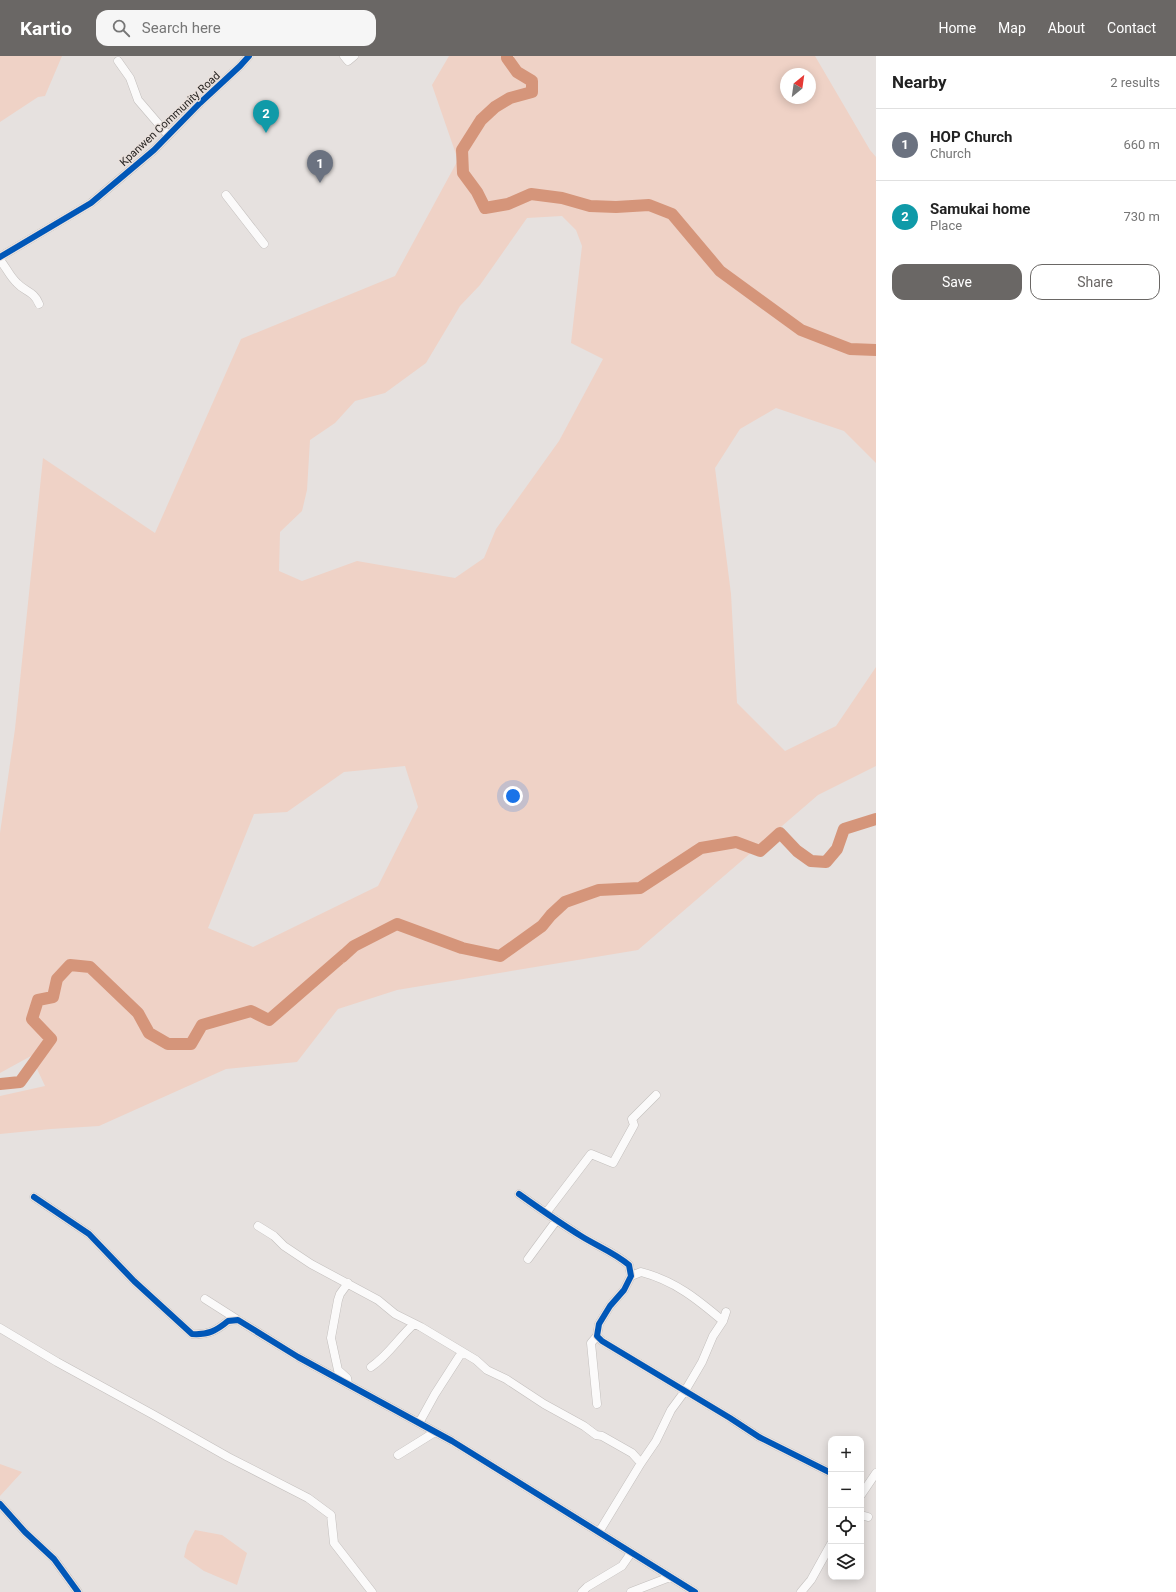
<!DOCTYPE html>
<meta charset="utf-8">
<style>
body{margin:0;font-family:Roboto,sans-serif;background:#f6f6f6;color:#222}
.controls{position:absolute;right:12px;bottom:12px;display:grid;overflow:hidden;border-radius:8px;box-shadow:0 2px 10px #0003}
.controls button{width:36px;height:36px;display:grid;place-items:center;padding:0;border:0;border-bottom:1px solid #e0e0e0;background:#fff;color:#222;font:20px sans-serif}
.compass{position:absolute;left:780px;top:12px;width:36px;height:36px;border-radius:50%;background:#fff;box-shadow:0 2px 10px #0003;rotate:29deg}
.you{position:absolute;left:513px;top:740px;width:14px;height:14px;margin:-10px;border:3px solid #fff;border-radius:50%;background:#1a73e8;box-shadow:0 0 0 6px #1a73e833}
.badge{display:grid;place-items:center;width:26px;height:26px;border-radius:50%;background:#6a6765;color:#fff;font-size:13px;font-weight:700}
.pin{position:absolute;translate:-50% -33px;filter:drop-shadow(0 1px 2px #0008)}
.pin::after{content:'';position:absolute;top:21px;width:14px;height:12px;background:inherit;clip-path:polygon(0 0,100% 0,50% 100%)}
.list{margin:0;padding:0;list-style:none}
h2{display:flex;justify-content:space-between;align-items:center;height:52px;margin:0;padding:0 16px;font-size:17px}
h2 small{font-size:13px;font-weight:400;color:#767676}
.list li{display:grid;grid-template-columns:26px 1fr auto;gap:12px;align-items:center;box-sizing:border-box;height:72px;padding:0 16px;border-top:1px solid #e0e0e0}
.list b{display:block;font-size:15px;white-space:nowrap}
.list p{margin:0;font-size:13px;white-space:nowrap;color:#767676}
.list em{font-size:13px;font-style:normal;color:#767676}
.actions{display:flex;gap:8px;padding:12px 16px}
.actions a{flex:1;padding:9px 0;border:1px solid #6a6765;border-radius:12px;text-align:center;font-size:14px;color:#6a6765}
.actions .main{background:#6a6765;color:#fff}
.icon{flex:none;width:22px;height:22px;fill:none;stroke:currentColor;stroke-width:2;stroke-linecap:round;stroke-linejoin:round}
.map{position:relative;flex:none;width:876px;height:1536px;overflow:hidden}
header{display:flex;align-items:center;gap:24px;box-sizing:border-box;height:56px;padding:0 20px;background:#6a6765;color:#fff}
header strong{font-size:19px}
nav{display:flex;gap:22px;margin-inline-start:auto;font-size:14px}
.search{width:280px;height:36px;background:#f6f6f6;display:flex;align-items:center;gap:10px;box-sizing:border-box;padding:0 14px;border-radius:12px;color:#767676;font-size:15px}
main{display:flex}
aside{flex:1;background:#fff}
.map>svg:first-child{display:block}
.green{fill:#efd2c6;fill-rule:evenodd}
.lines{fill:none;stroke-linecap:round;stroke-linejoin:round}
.river{stroke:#d5957a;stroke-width:12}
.minor-casing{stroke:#c3bfbd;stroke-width:9}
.minor{stroke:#fbfafa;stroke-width:8}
.cycleway-casing{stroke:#e9e0dc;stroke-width:8}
.cycleway{stroke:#0057b8;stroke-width:6}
.labels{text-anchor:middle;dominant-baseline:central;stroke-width:3;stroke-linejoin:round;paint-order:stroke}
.street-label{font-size:11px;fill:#282523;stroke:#e9e0dc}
</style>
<header>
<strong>Kartio</strong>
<div class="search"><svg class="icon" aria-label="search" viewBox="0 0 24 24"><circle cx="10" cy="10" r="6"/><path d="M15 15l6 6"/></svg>Search here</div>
<nav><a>Home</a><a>Map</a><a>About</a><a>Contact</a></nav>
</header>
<main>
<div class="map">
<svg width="876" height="1536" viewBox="0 0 876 1536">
<rect width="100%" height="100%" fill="#e6e1df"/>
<path class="green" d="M0 0H62L45 40 38 41 0 66Z
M449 0H815L870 94 876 101V407L844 375 776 352 740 373 715 412 731 538 737 647 785 695 836 670 876 611V710L818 739 638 894 397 934 338 953 297 1006 226 1013 99 1070 51 1073 0 1078V1040L45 1030 31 1000 0 1017V777L15 673 43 402 155 477 241 283 395 220 458 104 432 29ZM786 18H810V42H786ZM562 160 576 174 582 190 571 287 603 303 559 385 496 473 484 502 455 522 357 505 302 525 279 515 280 476 302 455 307 434 310 384 335 367 355 345 385 337 426 307 460 250 480 229 527 162ZM405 710 418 751 378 830 253 891 208 872 254 758 287 756 344 716Z
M0 1408 22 1416 0 1440Z
M195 1474 222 1479 247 1497 237 1529 204 1515 184 1501 187 1489Z"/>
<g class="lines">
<path class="river" d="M507 0V2L517 16 532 25V36L510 42 495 51 481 64 462 94 463 117 477 136 485 152 508 148 531 138 562 142 590 150 616 151 649 149 672 158 720 215 801 274 850 293 876 294
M342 901 354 890 397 868 462 892 500 900 542 870 551 859 565 846 599 834 640 832 701 792 736 786 760 795 780 777 797 795 811 805 826 806 837 793 844 773 876 763
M0 1028 20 1026 51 983 32 963 38 944 53 941 57 923 70 909 90 911 138 957 149 977 168 988H191L202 969 251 955 269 964 345 898"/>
<g class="minor-casing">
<path id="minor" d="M344 0 348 5 354 0
M118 5 130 22 138 44 168 79
M226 139 264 188
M0 201 91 147 154 94 200 47 240 10 249 0
M0 204C6 211 10 221 17 227 25 236 34 235 39 248
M519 1138C540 1153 560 1167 581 1180 597 1190 615 1197 629 1209L631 1220 624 1234 610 1250 599 1268 597 1280 602 1285 730 1362 759 1381 831 1417
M34 1141 89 1178 134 1225 192 1278C208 1279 216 1275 228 1265L238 1264 298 1301 452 1385 695 1536
M546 1157 591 1098 613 1107 634 1069 632 1063 656 1039
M258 1170 274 1180 284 1190 311 1208 378 1244 395 1258 421 1271 476 1304 487 1314 506 1323 544 1348 584 1370 596 1379 602 1380 632 1397 641 1407 599 1476
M528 1203 556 1165
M631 1220 641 1216C675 1225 697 1243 723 1265
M205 1243 238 1264
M0 1272 57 1306 152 1358 228 1401 308 1442 331 1459 334 1487 372 1536
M597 1280 591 1287 597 1348
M371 1311C389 1299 399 1281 414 1268
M348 1328 347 1322 338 1314 331 1282 338 1244 340 1238 348 1227
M419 1367 435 1338 462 1296
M398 1399 435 1376
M641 1407 656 1385 671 1354 685 1335 702 1306 713 1280 723 1265 726 1256
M861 1439 876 1417
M0 1448 25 1476 54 1503 78 1536
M861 1459 868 1461
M582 1536 587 1531 622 1510 631 1497
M631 1536 670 1521
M801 1536 811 1524 831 1488"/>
</g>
<use href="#minor" class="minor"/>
<g class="cycleway-casing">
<path id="cycleway" d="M0 201 91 147 154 94 200 47 240 10 249 0
M519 1138C540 1153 560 1167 581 1180 597 1190 615 1197 629 1209L631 1220 624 1234 610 1250 599 1268 597 1280 602 1285 730 1362 759 1381 831 1417
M34 1141 89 1178 134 1225 192 1278C208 1279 216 1275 228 1265L238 1264 298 1301 452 1385 695 1536
M0 1448 25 1476 54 1503 78 1536"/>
</g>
<use href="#cycleway" class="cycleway"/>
</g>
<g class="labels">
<g class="street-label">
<text transform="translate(170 63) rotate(-43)">Kpanwen Community Road</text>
</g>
</g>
</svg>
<div class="controls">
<button>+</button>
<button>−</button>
<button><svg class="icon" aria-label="locate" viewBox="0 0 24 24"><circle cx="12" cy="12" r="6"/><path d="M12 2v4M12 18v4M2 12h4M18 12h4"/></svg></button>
<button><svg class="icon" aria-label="layers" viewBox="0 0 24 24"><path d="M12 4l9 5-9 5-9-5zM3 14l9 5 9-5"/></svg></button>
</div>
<svg class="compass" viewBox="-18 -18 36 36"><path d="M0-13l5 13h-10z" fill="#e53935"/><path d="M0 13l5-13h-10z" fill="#767676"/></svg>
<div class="you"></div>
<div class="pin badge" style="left:320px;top:127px;background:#6b7280">1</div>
<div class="pin badge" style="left:266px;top:77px;background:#0f9aa8">2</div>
</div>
<aside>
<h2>Nearby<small>2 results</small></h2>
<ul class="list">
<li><span class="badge" style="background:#6b7280">1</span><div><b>HOP Church</b><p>Church</p></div><em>660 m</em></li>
<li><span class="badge" style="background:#0f9aa8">2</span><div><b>Samukai home</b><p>Place</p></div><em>730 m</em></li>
</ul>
<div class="actions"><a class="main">Save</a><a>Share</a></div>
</aside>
</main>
